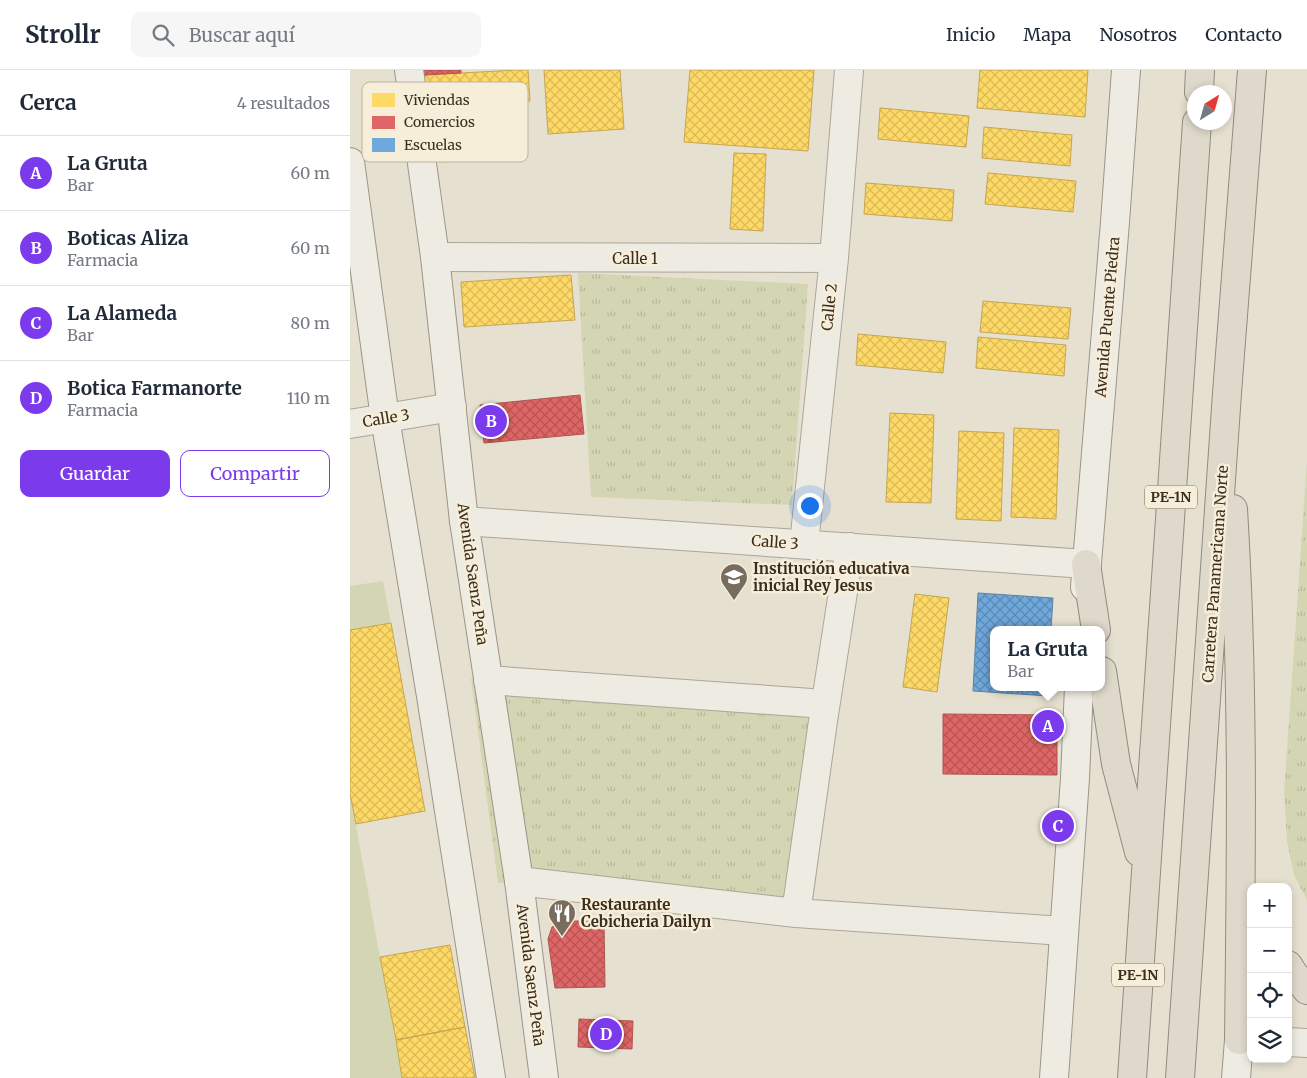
<!DOCTYPE html>
<html lang="es">
<meta charset="utf-8">
<style>
body{margin:0;font-family:Merriweather,serif;background:#f6f6f7;color:#1f2937}
.controls{position:absolute;right:15px;bottom:15px;display:grid;overflow:hidden;border-radius:10px;box-shadow:0 2px 8px #0003}
.controls button{width:45px;height:45px;display:grid;place-items:center;padding:0;border:0;border-bottom:1px solid #e0e1e3;background:#fff;color:#1f2937;font:25px sans-serif}
.compass{position:absolute;left:837px;top:15px;width:45px;height:45px;border-radius:50%;background:#fff;box-shadow:0 2px 8px #0003;rotate:37deg}
.you{position:absolute;left:459px;top:435px;width:18px;height:18px;margin:-12px;border:4px solid #fff;border-radius:50%;background:#1a73e8;box-shadow:0 0 0 8px #1a73e833}
.badge{display:grid;place-items:center;width:32px;height:32px;border-radius:50%;background:#7c3aed;color:#fff;font-size:16px;font-weight:700}
.pin{position:absolute;translate:-50% -50%;border:2px solid #fff;box-shadow:0 1px 5px #0006}
.popup{position:absolute;left:640px;top:556px;width:115px;height:65px;box-sizing:border-box;display:grid;place-content:center;border-radius:10px;background:#fff;filter:drop-shadow(0 1px 4px #0005);font-size:16px;white-space:nowrap;color:#747a83}
.popup b{font-size:19px;color:#1f2937}
.popup::after{content:'';position:absolute;left:50%;top:100%;margin-left:-10px;border:10px solid transparent;border-top-color:#fff}
.list{margin:0;padding:0;list-style:none}
h2{display:flex;justify-content:space-between;align-items:center;height:65px;margin:0;padding:0 20px;font-size:21px}
h2 small{font-size:16px;font-weight:400;color:#747a83}
.list li{display:grid;grid-template-columns:32px 1fr auto;gap:15px;align-items:center;box-sizing:border-box;height:75px;padding:0 20px;border-top:1px solid #e0e1e3}
.list b{display:block;font-size:19px;white-space:nowrap}
.list p{margin:0;font-size:16px;white-space:nowrap;color:#747a83}
.list em{font-size:16px;font-style:normal;color:#747a83}
.actions{display:flex;gap:10px;padding:15px 20px}
.actions a{flex:1;padding:11px 0;border:1px solid #7c3aed;border-radius:10px;text-align:center;font-size:18px;color:#7c3aed}
.actions .main{background:#7c3aed;color:#fff}
.icon{flex:none;width:28px;height:28px;fill:none;stroke:currentColor;stroke-width:2;stroke-linecap:round;stroke-linejoin:round}
.map{position:relative;flex:none;width:957px;height:1008px;overflow:hidden}
header{display:flex;align-items:center;gap:30px;box-sizing:border-box;height:70px;padding:0 25px;background:#fff;border-bottom:1px solid #e0e1e3}
header strong{font-size:24px}
nav{display:flex;gap:28px;margin-inline-start:auto;font-size:18px}
.search{width:350px;height:45px;background:#f6f6f7;display:flex;align-items:center;gap:12px;box-sizing:border-box;padding:0 18px;border-radius:10px;color:#747a83;font-size:19px}
main{display:flex}
aside{flex:1;background:#fff}
.map>svg:first-child{display:block}
.grass{fill:url(#grass-tufts)}
.garden{fill:#d4d6b3}
.homes{fill:url(#homes-cross-hatch);stroke:#c4a651}
.shops{fill:url(#shops-cross-hatch);stroke:#ae5551}
.schools{fill:url(#schools-cross-hatch);stroke:#5f83a4}
.lines{fill:none;stroke-linecap:round;stroke-linejoin:round}
.minor-casing{stroke:#aca599;stroke-width:30}
.tertiary-casing{stroke:#aca599;stroke-width:30}
.secondary-casing{stroke:#9b9589;stroke-width:30}
.trunk-casing{stroke:#918b80;stroke-width:30}
.minor{stroke:#eeebe2;stroke-width:28}
.tertiary{stroke:#eeebe2;stroke-width:28}
.secondary{stroke:#eeebe2;stroke-width:28}
.trunk{stroke:#dfd9cb;stroke-width:28}
.labels{text-anchor:middle;dominant-baseline:central;stroke-width:5;stroke-linejoin:round;paint-order:stroke}
.shield{fill:#f6eed8;stroke:#736858;stroke-width:1}
.shield-label{font-size:14px;font-weight:bold;fill:#3b2e21}
.street-label{font-size:15px;fill:#3b2e21;stroke:#f6eed8}
.poi-label{font-size:15px;font-weight:bold;fill:#3b2e21;stroke:#f6eed8;text-anchor:start}
.key{fill:#f6eed8;stroke:#beb4a1;stroke-width:1}
.key-label{font-size:14px;fill:#3b2e21}
</style>
<header>
<strong>Strollr</strong>
<div class="search"><svg class="icon" aria-label="search" viewBox="0 0 24 24"><circle cx="10" cy="10" r="6"/><path d="M15 15l6 6"/></svg>Buscar aquí</div>
<nav><a>Inicio</a><a>Mapa</a><a>Nosotros</a><a>Contacto</a></nav>
</header>
<main>
<aside>
<h2>Cerca<small>4 resultados</small></h2>
<ul class="list">
<li><span class="badge">A</span><div><b>La Gruta</b><p>Bar</p></div><em>60 m</em></li>
<li><span class="badge">B</span><div><b>Boticas Aliza</b><p>Farmacia</p></div><em>60 m</em></li>
<li><span class="badge">C</span><div><b>La Alameda</b><p>Bar</p></div><em>80 m</em></li>
<li><span class="badge">D</span><div><b>Botica Farmanorte</b><p>Farmacia</p></div><em>110 m</em></li>
</ul>
<div class="actions"><a class="main">Guardar</a><a>Compartir</a></div>
</aside>
<div class="map">
<svg width="957" height="1008" viewBox="0 0 957 1008">
<defs>
<pattern id="grass-tufts" width="24" height="20" patternUnits="userSpaceOnUse" patternTransform="scale(1.25)"><rect width="24" height="20" fill="#d4d6b3"/><path d="M3 7l-1-3M5 7V3M7 7l1-3M15 17l-1-3M17 17v-4M19 17l1-3" fill="none" stroke="#b7b89a"/></pattern>
<pattern id="homes-cross-hatch" width="8" height="8" patternUnits="userSpaceOnUse" patternTransform="scale(1.25)"><rect width="8" height="8" fill="#ffd966"/><path d="M0 0l8 8M0 8l8-8" fill="none" stroke="#dbbb58"/></pattern>
<pattern id="shops-cross-hatch" width="8" height="8" patternUnits="userSpaceOnUse" patternTransform="scale(1.25)"><rect width="8" height="8" fill="#e06666"/><path d="M0 0l8 8M0 8l8-8" fill="none" stroke="#b75454"/></pattern>
<pattern id="schools-cross-hatch" width="8" height="8" patternUnits="userSpaceOnUse" patternTransform="scale(1.25)"><rect width="8" height="8" fill="#6fa8dc"/><path d="M0 0l8 8M0 8l8-8" fill="none" stroke="#5c89b2"/></pattern>
</defs>
<rect width="100%" height="100%" fill="#e6e0d0"/>
<path class="grass" d="M228 203 458 214 442 435 241 427Z
M957 392V830L944 805 937 771 934 723Z
M121 608 489 630 463 834 148 813Z"/>
<path class="garden" d="M33 511 41 553 0 560V516Z
M0 723 52 1008H0Z"/>
<path class="homes" d="M167 0H178L180 31 76 37 74 5Z
M194 0H270L274 59 198 64Z
M340 0H464L458 81 334 72Z
M630 0H738L735 47 627 38Z
M530 38 619 46 616 77 528 69Z
M166 46 171 81 95 92 89 57Z
M634 57 722 65 720 96 632 88Z
M384 83 416 84 413 161 380 159Z
M638 103 726 111 723 142 635 134Z
M516 113 604 120 602 151 514 144Z
M221 205 225 250 114 257 111 212Z
M633 231 721 238 718 269 630 262Z
M508 264 596 272 593 303 506 295Z
M628 267 716 275 714 306 626 298Z
M540 343 584 345 581 433 536 432Z
M664 358 709 360 706 449 661 447Z
M609 361 654 363 651 451 606 449Z
M565 524 599 528 587 622 553 617Z
M41 553 75 741 6 754 0 723V560Z
M100 875 115 957 46 970 30 887Z
M115 957 125 1008H52L46 970Z"/>
<path class="shops" d="M74 0H111V3L74 5Z
M230 325 234 364 134 373 130 335Z
M593 644 707 645V705L593 704Z
M213 851H254L255 917 205 918 198 869 202 857Z
M229 949 283 951 282 979 228 977Z"/>
<path class="schools" d="M628 523 703 528 701 560H644V617H698V626L623 621Z"/>
<g class="lines">
<g class="minor-casing">
<path id="minor" d="M85 187 484 188
M0 354 102 337
M454 474 484 188 499 0
M138 610 475 634
M169 811 446 843 713 861
M446 843 473 651 500 477
M938 972 957 973"/>
</g>
<g class="tertiary-casing">
<path id="tertiary" d="M114 451 736 494"/>
</g>
<g class="secondary-casing">
<path id="secondary" d="M59 0 85 187 114 451 169 811 194 1008
M0 92 35 348 81 626 141 1008
M735 517 765 152 776 0
M704 1008 725 708 729 617
M886 1008 889 970"/>
</g>
<g class="trunk-casing">
<path id="trunk" d="M849 22 850 0
M883 439C894 616 891 793 889 970
M736 494 746 560
M752 601 766 694 789 782
M938 895 943 903 957 920
M782 1008 847 52
M830 1008 877 323 902 0"/>
</g>
<use href="#minor" class="minor"/>
<use href="#tertiary" class="tertiary"/>
<use href="#secondary" class="secondary"/>
<use href="#trunk" class="trunk"/>
</g>
<defs>
<g id="school-pin" transform="scale(1.4375)"><path d="M0 17L-7.5 6A9.5 9.5 0 1 1 7.5 6Z" fill="#776c5e" stroke="#f6eed8"/><path d="M0-5L7-2L0 1L-7-2ZM-4 1L0 2.5L4 1V4Q0 6-4 4Z" fill="#fff"/></g>
<g id="restaurant-pin" transform="scale(1.4375)"><path d="M0 17L-7.5 6A9.5 9.5 0 1 1 7.5 6Z" fill="#776c5e" stroke="#f6eed8"/><path d="M-5-6h1v4h1v-4h1v4h1v-4h1v5L-1.5 .5V6h-2V.5L-5-1ZM5-6V6H3V1.5H1.5Q1.5-4 5-6Z" fill="#fff"/></g>
</defs>
<g fill-rule="evenodd">
<use href="#school-pin" x="384" y="507"/>
<use href="#restaurant-pin" x="212" y="843"/>
</g>
<g class="labels">
<g class="shield">
<rect x="795" y="415.5" width="52" height="23" rx="4"/>
<rect x="762" y="893.5" width="52" height="23" rx="4"/>
</g>
<g class="shield-label">
<text x="821" y="427">PE-1N</text>
<text x="788" y="905">PE-1N</text>
</g>
<g class="street-label">
<text x="285" y="188">Calle 1</text>
<text transform="translate(479 237) rotate(-84)">Calle 2</text>
<text transform="translate(757 247) rotate(-85)">Avenida Puente Piedra</text>
<text transform="translate(36 348) rotate(-9)">Calle 3</text>
<text transform="translate(425 472) rotate(4)">Calle 3</text>
<text transform="translate(123 504) rotate(82)">Avenida Saenz Peña</text>
<text transform="translate(865 504) rotate(-86)">Carretera Panamericana Norte</text>
<text transform="translate(181 905) rotate(83)">Avenida Saenz Peña</text>
</g>
<g class="poi-label">
<text x="403" y="498">Institución educativa<tspan x="403" dy="17">inicial Rey Jesus</tspan></text>
<text x="231" y="834">Restaurante<tspan x="231" dy="17">Cebicheria Dailyn</tspan></text>
</g>
</g>
<rect x="12" y="12" width="166" height="80" rx="8" class="key"/>
<rect x="22" y="23" width="23" height="14" fill="#ffd966"/>
<rect x="22" y="46" width="23" height="13" fill="#e06666"/>
<rect x="22" y="68" width="23" height="14" fill="#6fa8dc"/>
<g class="key-label">
<text x="54" y="35">Viviendas</text>
<text x="54" y="57">Comercios</text>
<text x="54" y="80">Escuelas</text>
</g>
</svg>
<div class="controls">
<button>+</button>
<button>−</button>
<button><svg class="icon" aria-label="locate" viewBox="0 0 24 24"><circle cx="12" cy="12" r="6"/><path d="M12 2v4M12 18v4M2 12h4M18 12h4"/></svg></button>
<button><svg class="icon" aria-label="layers" viewBox="0 0 24 24"><path d="M12 4l9 5-9 5-9-5zM3 14l9 5 9-5"/></svg></button>
</div>
<svg class="compass" viewBox="-18 -18 36 36"><path d="M0-13l5 13h-10z" fill="#e53935"/><path d="M0 13l5-13h-10z" fill="#747a83"/></svg>
<div class="you"></div>
<div class="pin badge" style="left:698px;top:656px">A</div>
<div class="popup"><b>La Gruta</b>Bar</div>
<div class="pin badge" style="left:141px;top:351px">B</div>
<div class="pin badge" style="left:708px;top:756px">C</div>
<div class="pin badge" style="left:256px;top:964px">D</div>
</div>
</main>
